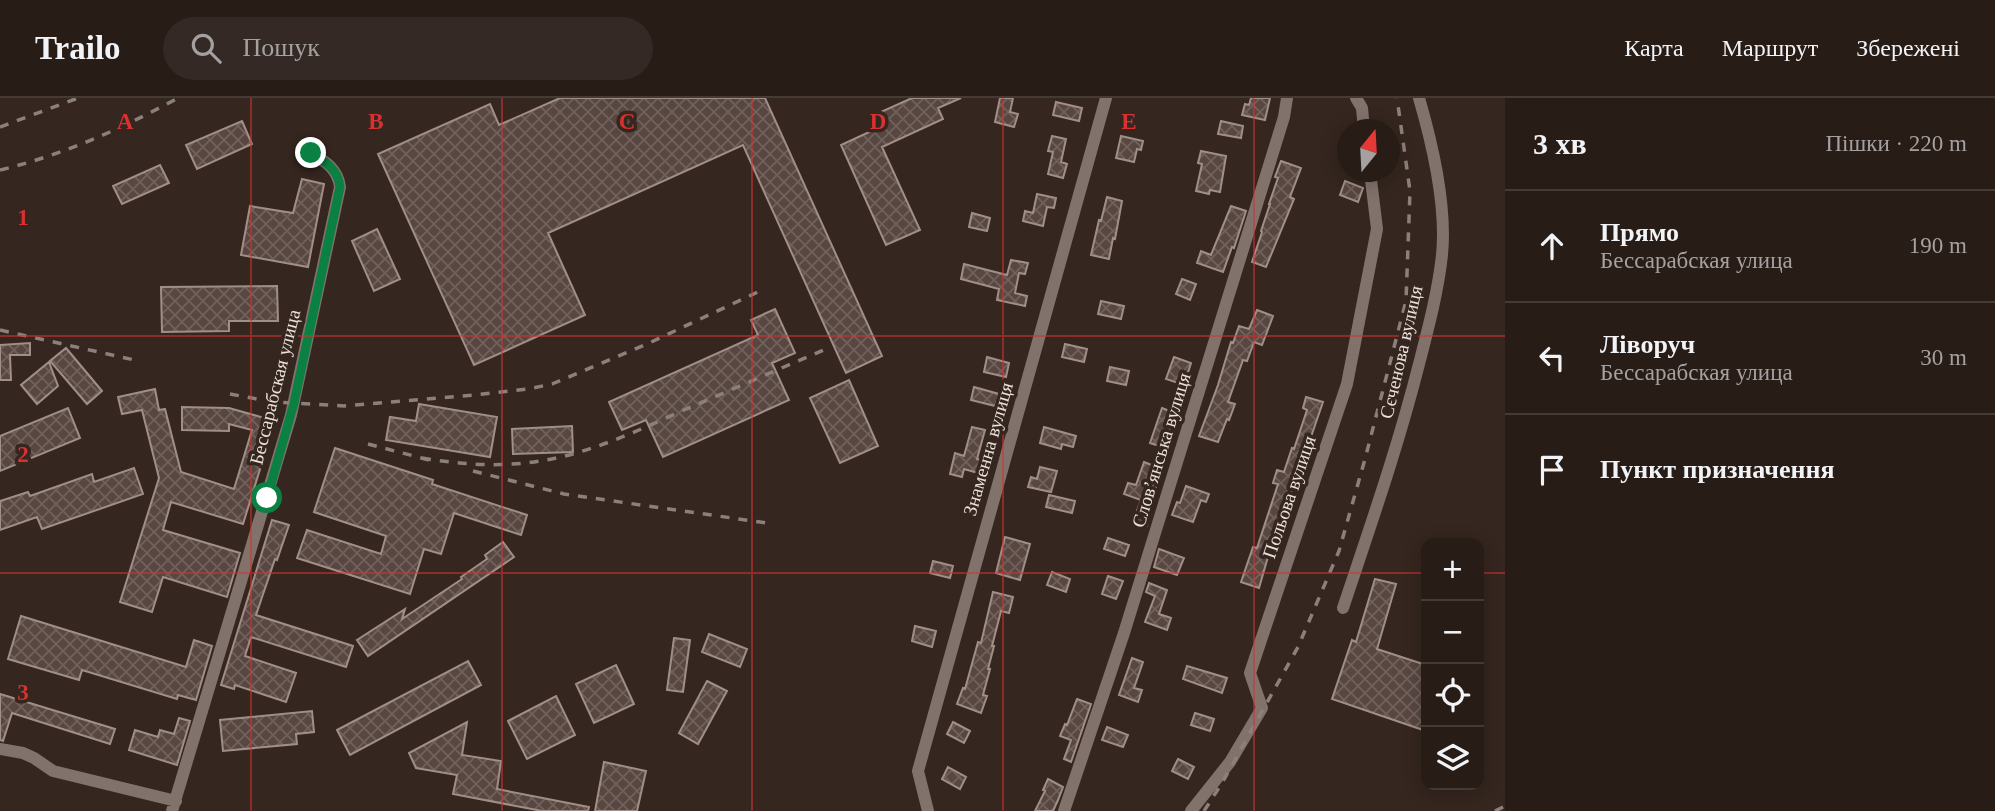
<!DOCTYPE html>
<html lang="uk">
<meta charset="utf-8">
<style>
body{margin:0;font-family:"Times New Roman",serif;background:#342924;color:#f1f3f6}
.controls{position:absolute;right:21px;bottom:21px;display:grid;overflow:hidden;border-radius:14px;box-shadow:0 4px 18px #0003}
.controls button{width:63px;height:63px;display:grid;place-items:center;padding:0;border:0;border-bottom:2px solid #443a36;background:#281c17;color:#f1f3f6;font:35px sans-serif}
.compass{position:absolute;left:1337px;top:21px;width:63px;height:63px;border-radius:50%;background:#281c17;box-shadow:0 4px 18px #0003;rotate:18deg}
.stop{position:absolute;width:21px;height:21px;margin:-16px;border:5px solid #0b8043;border-radius:50%;background:#fff}
.stop.end{background:#0b8043;border-color:#fff;box-shadow:0 2px 7px #0008}
.list{margin:0;padding:0;list-style:none}
h2{display:flex;justify-content:space-between;align-items:center;height:91px;margin:0;padding:0 28px;font-size:30px}
h2 small{font-size:23px;font-weight:400;color:#a5a1a1}
.list li{display:grid;grid-template-columns:46px 1fr auto;gap:21px;align-items:center;box-sizing:border-box;height:112px;padding:0 28px;border-top:2px solid #443a36}
.list b{display:block;font-size:26px;white-space:nowrap}
.list p{margin:0;font-size:23px;white-space:nowrap;color:#a5a1a1}
.list em{font-size:23px;font-style:normal;color:#a5a1a1}
.icon{flex:none;width:38px;height:38px;fill:none;stroke:currentColor;stroke-width:2;stroke-linecap:round;stroke-linejoin:round}
.map{position:relative;flex:none;width:1505px;height:713px;overflow:hidden}
header{display:flex;align-items:center;gap:42px;box-sizing:border-box;height:98px;padding:0 35px;background:#281c17;border-bottom:2px solid #443a36}
header strong{font-size:33px}
nav{display:flex;gap:38px;margin-inline-start:auto;font-size:24px}
.search{width:490px;height:63px;background:#342924;display:flex;align-items:center;gap:18px;box-sizing:border-box;padding:0 24px;border-radius:38px;color:#a5a1a1;font-size:26px}
main{display:flex}
aside{flex:1;background:#281c17}
.map>svg:first-child{display:block}
.building{fill:url(#building-cross-hatch);stroke:#a18e87;stroke-width:2}
.lines{fill:none;stroke-linecap:round;stroke-linejoin:round}
.minor{stroke:#82726c;stroke-width:12}
.rail{stroke:#8d807a;stroke-width:3.5;stroke-dasharray:9 9;stroke-linecap:butt}
.route{stroke:#0b8043;stroke-width:9}
.grid{fill:none;stroke:#d73131;stroke-width:2;stroke-opacity:0.55}
.labels{text-anchor:middle;dominant-baseline:central;stroke-width:7;stroke-linejoin:round;paint-order:stroke}
.street-label{font-size:19px;fill:#ebe1dc;stroke:#35261f}
.grid-label{font-size:23px;text-anchor:middle;font-weight:bold;fill:#d73131;stroke:#35261f;stroke-width:7;stroke-linejoin:round;paint-order:stroke}
</style>
<header>
<strong>Trailo</strong>
<div class="search"><svg class="icon" aria-label="search" viewBox="0 0 24 24"><circle cx="10" cy="10" r="6"/><path d="M15 15l6 6"/></svg>Пошук</div>
<nav><a>Карта</a><a>Маршрут</a><a>Збережені</a></nav>
</header>
<main>
<div class="map">
<svg width="1505" height="713" viewBox="0 0 1505 713">
<defs>
<pattern id="building-cross-hatch" width="8" height="8" patternUnits="userSpaceOnUse" patternTransform="scale(1.75)"><rect width="8" height="8" fill="#584741"/><path d="M0 0l8 8M0 8l8-8" fill="none" stroke="#70615c"/></pattern>
</defs>
<rect width="100%" height="100%" fill="#35261f"/>
<path class="building" d="M560 0H765L882 258 846 275 743 47 548 135 585 217 474 267 378 56 490 6 499 27Z
M912 0H961L938 10 943 21 882 49 920 132 886 147 841 47 878 30 872 18Z
M1000 0H1013L1010 14 1018 16 1014 29 995 24Z
M1251 0H1270L1265 22 1242 17 1245 6 1249 7Z
M1056 4 1082 10 1079 23 1053 17Z
M242 23 252 46 197 71 186 47Z
M1221 23 1243 28 1241 40 1218 36Z
M1052 38 1066 41 1061 64 1067 66 1063 80 1048 76 1053 54 1048 53Z
M1121 38 1143 43 1141 52 1137 51 1134 64 1116 60Z
M1201 53 1226 58 1220 94 1210 92 1209 96 1196 93 1202 66 1198 65Z
M1281 63 1301 70 1290 99 1294 101 1266 169 1252 164 1262 134 1261 133 1270 106H1269L1278 80 1275 79Z
M160 67 169 85 122 106 113 88Z
M302 81 324 86 308 169 241 157 250 108 293 115Z
M1345 83 1363 90 1358 104 1340 97Z
M1037 96 1056 100 1054 110 1047 109 1043 128 1023 123 1025 113 1033 115Z
M1107 99 1122 103 1115 141 1113 140 1109 161 1091 157 1099 122 1101 123Z
M1231 108 1246 113 1234 150 1232 149 1223 174 1197 165 1201 153 1211 157Z
M972 115 990 120 987 133 969 129Z
M377 131 400 181 374 193 352 143Z
M1011 162 1028 165 1025 176 1019 175 1015 195 1027 198 1025 208 997 202 999 191 961 181 964 166 1007 177Z
M1182 181 1196 186 1190 202 1176 196Z
M277 188 278 223H229V233L162 234 161 189Z
M1101 203 1124 208 1121 221 1098 216Z
M775 211 795 255 772 265 789 302 663 359 646 322 622 332 609 304 758 237 751 222Z
M1257 212 1273 218 1262 247 1254 244 1247 263 1243 262 1228 304 1235 306 1229 322 1227 321 1218 344 1199 338 1218 287 1231 244 1233 245 1239 228 1249 231Z
M30 245V257H10L11 282H0V247Z
M1065 246 1087 251 1084 264 1062 259Z
M66 250 102 293 87 306 50 263Z
M987 259 1009 265 1006 279 984 274Z
M1174 259 1191 265 1184 287 1166 281Z
M49 264 58 288 37 306 21 287Z
M1110 269 1129 273 1126 287 1107 283Z
M849 282 878 348 840 365 810 300Z
M974 289 999 296 995 308 971 302Z
M155 291 159 312 165 311 181 374 234 391 252 332 229 326V333L182 332V309L229 310 275 323 243 426 171 404 163 432 240 455 227 499 163 479 152 514 120 504 159 380 142 312 122 316 118 299Z
M1306 299 1323 304 1301 368 1272 445 1259 490 1241 484 1253 449 1257 450 1278 386 1273 385 1277 372 1284 374 1292 350 1294 351 1307 312 1303 310Z
M419 306 497 319 490 359 386 342 390 319 416 323Z
M68 310 80 340 0 373V338Z
M1162 310 1175 315 1167 339 1169 340 1166 350 1150 345Z
M572 328 573 354 513 356 512 331Z
M972 329 985 332 977 361 982 362 978 375 964 371 962 379 950 376 955 355 964 358Z
M1044 329 1076 338 1073 349 1062 346 1061 351 1040 345Z
M335 350 433 382 432 386 527 417 521 437 454 415 441 456 424 451 410 496 297 460 307 432 381 456 386 438 314 414Z
M1144 364 1162 371 1147 416 1150 417 1147 428 1133 423 1141 402 1124 396 1128 385 1136 387Z
M1040 369 1057 373 1051 394 1028 389 1031 379 1037 381Z
M134 370 143 396 42 431 37 419 0 432V403L28 394 30 398 92 376 94 384Z
M1186 388 1209 396 1206 404 1201 402 1193 424 1172 417 1177 404 1180 405Z
M1049 397 1075 403 1072 415 1046 409Z
M272 422 289 427 277 462 275 461 256 517 353 548 346 569 251 539 245 558 296 575 286 604 235 587 234 591 221 587Z
M1005 439 1030 446 1020 482 996 475Z
M1108 440 1129 447 1125 458 1104 451Z
M503 444 514 459 368 558 357 542 405 511 402 521 462 481 461 479 487 461 485 457Z
M1159 451 1184 460 1177 477 1154 469Z
M933 463 953 468 950 480 930 475Z
M1052 474 1070 481 1066 494 1047 487Z
M1108 478 1123 483 1116 501 1102 496Z
M1375 481 1396 486 1377 551 1426 567V633L1332 601 1352 542 1356 544Z
M1149 485 1167 492 1159 516 1171 520 1167 532 1145 524 1155 498 1146 494Z
M993 494 1013 499 1009 515 1001 513 992 548H994L988 571H990L983 597 987 598 981 615 957 606 963 590 965 591 978 544 981 545Z
M21 518 186 569 194 542 212 548 196 602 178 597 177 601 82 572 79 582 8 561Z
M915 528 936 533 932 549 912 543Z
M709 536 747 551 740 569 702 554Z
M674 540 690 542 683 594 667 592Z
M1132 560 1143 564 1134 590 1142 592 1138 604 1119 597Z
M468 563 481 587 350 657 337 632Z
M616 567 634 606 594 625 576 586Z
M1187 568 1227 580 1222 595 1183 581Z
M707 583 727 593 698 646 679 635Z
M0 596 115 631 110 646 12 615 3 643 0 642Z
M556 598 575 637 527 661 508 623Z
M1077 601 1091 606 1071 664 1064 661 1071 642 1060 638 1065 626 1067 627Z
M312 613 314 634 296 636 297 646 223 653 220 622Z
M1195 615 1214 621 1210 633 1191 627Z
M179 620 190 623 177 667 129 652 135 632 158 639 160 632 174 636Z
M467 624 462 657 501 663 497 691 589 709 588 713H542L453 696 457 677 416 670 409 655Z
M953 624 970 633 964 645 947 636Z
M1107 629 1128 637 1123 649 1102 642Z
M1178 661 1194 669 1188 681 1172 673Z
M604 664 646 673 637 713H595Z
M948 669 966 679 960 691 942 681Z
M1048 681 1063 689 1058 702 1053 713H1035L1045 693 1043 692Z"/>
<g class="lines">
<path class="minor" d="M1356 0 1362 10 1364 32
M1343 510C1370 429 1398 349 1419 266 1428 231 1438 194 1442 157 1447 107 1433 48 1419 0
M0 651 23 655 34 660 53 673 176 703
M172 713 291 317 340 89C338 71 325 63 311 55
M928 713 918 673 1106 0
M1064 713 1124 535 1284 19 1287 0
M1191 713 1230 664 1262 610 1250 575 1347 286 1377 131 1370 74"/>
<path class="rail" d="M0 29 78 0
M0 72C63 57 121 31 178 0
M0 232 139 263
M230 296 273 304 344 308 475 297 528 291 552 286 647 246 762 192
M368 346 429 362
M422 360C452 365 482 368 512 366 574 363 628 337 684 312 731 292 779 271 826 251
M473 373 564 396 767 425
M1204 713 1222 685 1298 549 1339 453 1365 361 1406 203 1410 93 1397 0
M1495 713 1505 708"/>
</g>
<g class="lines">
<path class="route" d="M267 400 294 305 340 89C338 71 325 63 311 55"/>
</g>
<path class="grid" d="M251 0V713M502 0V713M752 0V713M1003 0V713M1254 0V713M0 238H1505M0 475H1426M1479 475H1505"/>
<g class="labels">
<g class="street-label">
<text transform="translate(1401 254) rotate(-77)">Сєченова вулиця</text>
<text transform="translate(275 289) rotate(-76)">Бессарабская улица</text>
<text transform="translate(988 351) rotate(-74)">Знаменна вулиця</text>
<text transform="translate(1161 352) rotate(-73)">Слов’янська вулиця</text>
<text transform="translate(1289 399) rotate(-71)">Польова вулиця</text>
</g>
</g>
<g class="grid-label">
<text x="125" y="31">A</text>
<text x="376" y="31">B</text>
<text x="627" y="31">C</text>
<text x="878" y="31">D</text>
<text x="1129" y="31">E</text>
<text x="23" y="127">1</text>
<text x="23" y="364">2</text>
<text x="23" y="602">3</text>
</g>
</svg>
<div class="controls">
<button>+</button>
<button>−</button>
<button><svg class="icon" aria-label="locate" viewBox="0 0 24 24"><circle cx="12" cy="12" r="6"/><path d="M12 2v4M12 18v4M2 12h4M18 12h4"/></svg></button>
<button><svg class="icon" aria-label="layers" viewBox="0 0 24 24"><path d="M12 4l9 5-9 5-9-5zM3 14l9 5 9-5"/></svg></button>
</div>
<svg class="compass" viewBox="-18 -18 36 36"><path d="M0-13l5 13h-10z" fill="#e53935"/><path d="M0 13l5-13h-10z" fill="#a5a1a1"/></svg>
<div class="stop" style="left:267px;top:400px"></div>
<div class="stop end" style="left:311px;top:55px"></div>
</div>
<aside>
<h2>3 хв<small>Пішки · 220 m</small></h2>
<ul class="list">
<li><svg class="icon" aria-label="ahead" viewBox="0 0 24 24"><path d="M12 20V5M6 11l6-6 6 6"/></svg><div><b>Прямо</b><p>Бессарабская улица</p></div><em>190 m</em></li>
<li><svg class="icon" aria-label="left" viewBox="0 0 24 24"><path d="M17 20v-9H6M10 6l-5 5 5 5"/></svg><div><b>Ліворуч</b><p>Бессарабская улица</p></div><em>30 m</em></li>
<li><svg class="icon" aria-label="arrive" viewBox="0 0 24 24"><path d="M6 21V4h12l-3 4 3 4H6"/></svg><div><b>Пункт призначення</b></div></li>
</ul>
</aside>
</main>
